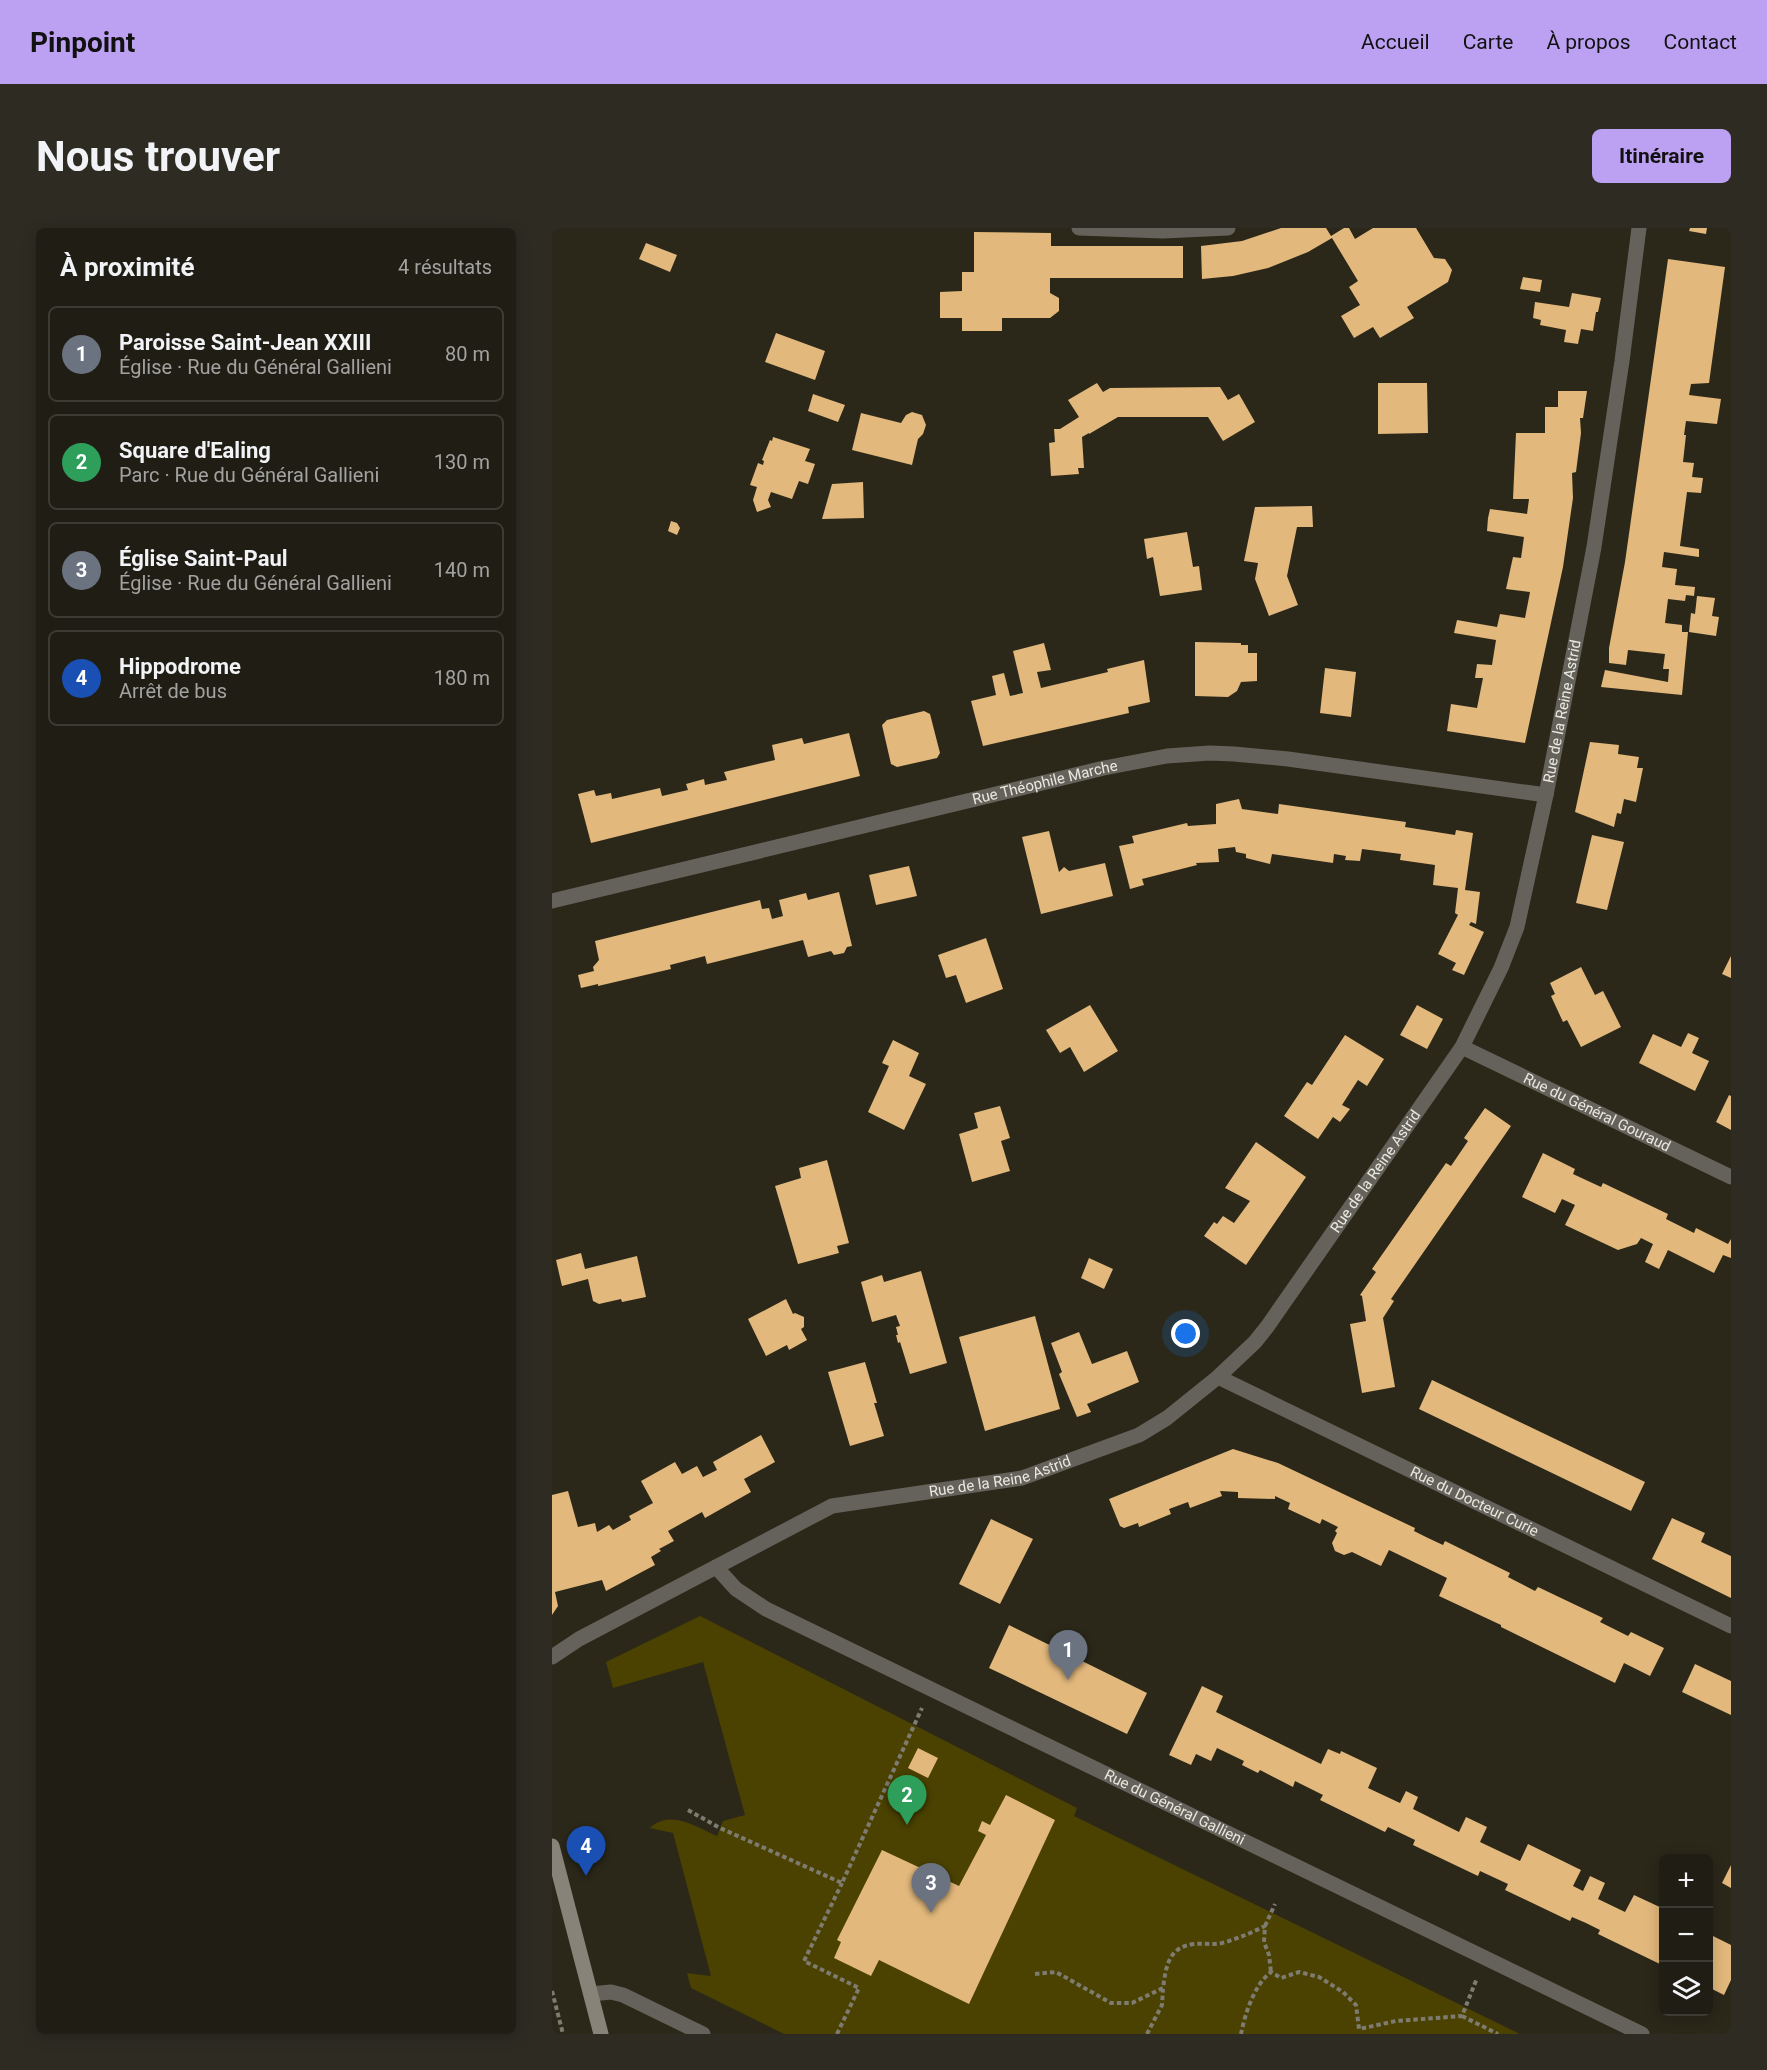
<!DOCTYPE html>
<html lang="fr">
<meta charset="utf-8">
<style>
body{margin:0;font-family:Roboto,sans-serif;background:#2d2b22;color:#f1f3f6}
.controls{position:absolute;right:18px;bottom:18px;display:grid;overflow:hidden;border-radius:9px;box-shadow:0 3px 15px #0003}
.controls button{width:54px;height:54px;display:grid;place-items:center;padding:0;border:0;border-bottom:2px solid #3d3c34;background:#201e14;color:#f1f3f6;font:30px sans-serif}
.you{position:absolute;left:634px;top:1106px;width:21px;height:21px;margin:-15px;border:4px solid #fff;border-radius:50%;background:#1a73e8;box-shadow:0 0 0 9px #1a73e833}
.badge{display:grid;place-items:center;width:39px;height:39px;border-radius:50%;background:#bca0f2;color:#fff;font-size:20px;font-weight:700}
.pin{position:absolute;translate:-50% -50px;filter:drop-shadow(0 2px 3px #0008)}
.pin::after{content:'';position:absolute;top:32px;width:21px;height:18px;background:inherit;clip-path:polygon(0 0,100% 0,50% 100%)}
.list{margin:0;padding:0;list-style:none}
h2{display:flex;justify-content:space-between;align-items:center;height:78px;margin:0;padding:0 24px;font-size:26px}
h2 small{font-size:20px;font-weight:400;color:#a2a2a0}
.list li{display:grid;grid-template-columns:39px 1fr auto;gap:18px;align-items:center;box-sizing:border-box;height:96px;margin:0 12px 12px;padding:0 12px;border:2px solid #3d3c34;border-radius:9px}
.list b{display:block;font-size:22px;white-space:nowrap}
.list p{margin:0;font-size:20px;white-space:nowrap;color:#a2a2a0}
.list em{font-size:20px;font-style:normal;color:#a2a2a0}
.icon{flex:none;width:33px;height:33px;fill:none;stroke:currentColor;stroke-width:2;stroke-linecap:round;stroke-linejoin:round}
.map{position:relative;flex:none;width:1179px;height:1806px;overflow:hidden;border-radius:9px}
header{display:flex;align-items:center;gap:36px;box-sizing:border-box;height:84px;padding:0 30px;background:#bca0f2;color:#111}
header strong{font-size:28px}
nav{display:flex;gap:33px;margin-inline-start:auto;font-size:21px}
.intro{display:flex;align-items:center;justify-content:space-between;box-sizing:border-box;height:144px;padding:0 36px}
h1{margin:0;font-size:42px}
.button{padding:15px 27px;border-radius:9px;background:#bca0f2;color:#111;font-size:21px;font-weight:700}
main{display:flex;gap:36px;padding:0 36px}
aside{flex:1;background:#201e14;border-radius:9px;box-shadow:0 3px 15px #0003}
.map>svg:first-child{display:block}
.green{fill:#4b4101}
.building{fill:#e2b87c}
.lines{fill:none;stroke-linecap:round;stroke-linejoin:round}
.path{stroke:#7e7c70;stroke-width:4;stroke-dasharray:4.5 3;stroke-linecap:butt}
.lane{stroke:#65625b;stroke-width:15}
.street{stroke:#65625b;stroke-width:15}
.secondary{stroke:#888378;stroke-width:15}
.labels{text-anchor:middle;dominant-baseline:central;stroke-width:6;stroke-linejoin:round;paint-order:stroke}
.street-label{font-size:15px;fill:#e9e8de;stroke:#211e10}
</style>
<header>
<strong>Pinpoint</strong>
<nav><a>Accueil</a><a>Carte</a><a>À propos</a><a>Contact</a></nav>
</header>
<div class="intro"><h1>Nous trouver</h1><a class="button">Itinéraire</a></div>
<main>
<aside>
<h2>À proximité<small>4 résultats</small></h2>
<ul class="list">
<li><span class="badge" style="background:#6b7280">1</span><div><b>Paroisse Saint-Jean XXIII</b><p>Église · Rue du Général Gallieni</p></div><em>80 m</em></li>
<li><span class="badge" style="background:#2e9e5b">2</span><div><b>Square d'Ealing</b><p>Parc · Rue du Général Gallieni</p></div><em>130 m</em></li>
<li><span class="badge" style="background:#6b7280">3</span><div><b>Église Saint-Paul</b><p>Église · Rue du Général Gallieni</p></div><em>140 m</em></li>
<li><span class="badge" style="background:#1a4fb4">4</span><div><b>Hippodrome</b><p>Arrêt de bus</p></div><em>180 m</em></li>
</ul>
</aside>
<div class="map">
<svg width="1179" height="1806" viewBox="0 0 1179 1806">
<rect width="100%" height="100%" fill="#2b281a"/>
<path class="green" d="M148 1388 525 1580 522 1588 968 1806H232L139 1760 135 1745 159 1748 121 1605 98 1600C118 1581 144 1599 165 1608L171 1593 193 1587 151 1434 61 1460 54 1434Z"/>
<path class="building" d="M729 0H774L779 8 792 0H797L803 11 821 0H864L882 30 893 31 900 42 896 54 855 79 862 90 828 110 821 99 802 110 789 88 808 77 797 59 806 53 780 10 756 24 716 40 681 48 650 51 649 18 690 13Z
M1138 0H1155L1154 6 1137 3Z
M422 4 499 5V18H631V50H498V65L507 70V83L498 90H450V103H410V90H388V64L410 63V44H422Z
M94 15 125 27 118 44 87 31Z
M1116 31 1173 39 1157 155 1139 156 1137 167 1169 171 1165 196 1134 193 1132 207H1134L1131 234 1142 235 1140 249 1151 250 1149 265 1135 264 1128 318 1147 321V329L1112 324 1110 339 1125 341 1123 357 1143 359 1142 368 1134 367 1133 373 1116 371 1113 395 1130 397V404H1136L1130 467 1049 459 1053 442 1116 454 1117 441H1111L1113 426 1076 422 1074 437 1057 435V420L1073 334Z
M971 49 990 52 988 64 968 61Z
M1020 65 1049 70 1046 84H1044L1041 103 1029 101 1026 116 1012 114 1014 102 988 97 989 92 981 90 983 74 1017 79Z
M224 105 273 123 263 152 213 134Z
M545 155 551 164 558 160 668 159 676 172 687 166 703 194 671 213 656 189H566L537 206V205L530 209 532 240H526L527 246 499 248 497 215 503 214 502 201H508L527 189 516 172Z
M826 155H875L876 205 826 206Z
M1006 163H1035L1031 190H1028L1029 205 1024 244 1020 245 1021 270 1011 339 973 515 895 503 899 476 925 480 931 450H923L925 436 940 437 944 412 902 405 905 392 945 399 948 386 973 390 978 364 954 361 961 329 969 330 972 309 935 303 936 290 938 281 975 286 977 271H961L964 205H993V179H1006Z
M261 166 293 177 286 194 256 183Z
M360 184 370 187 374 197 371 206 366 211 360 237 300 222 309 185 349 195 354 187Z
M221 209 258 221 253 233 263 236 256 256 247 253 240 271 219 264 216 272 219 279 205 284 201 272 205 259 198 257 206 235 211 237 212 233 210 232 218 212 220 213Z
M311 254 312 290 270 291 280 256Z
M760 278 761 299H745L735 348 746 377 717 388 703 351 706 335 692 333 703 279Z
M119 293 125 295 128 300 125 307 116 303Z
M635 304 641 339 647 338 650 362 608 368 601 329 595 331 592 311Z
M1145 368 1163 370 1160 388 1167 389 1164 408 1137 404 1139 385 1143 386Z
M643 414 689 415V417H696V425H705V453L689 454 685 463 676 469 643 468Z
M492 415 499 442 485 444 489 460 556 444 555 441 592 432 598 474 576 479 577 485 431 518 419 473 444 467 440 448 452 445 458 468 471 465 461 423Z
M773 440 804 444 799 489 768 485Z
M372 483 378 486 388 525 385 530 345 539 339 536 330 497 335 492Z
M297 505 308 548 39 615 26 566 42 562 44 568 59 565 60 571 108 560 110 568 136 562 134 556 152 551 153 557 175 552 172 544 223 532 220 517 250 510 252 516Z
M1038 514 1067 517 1066 526 1087 529 1085 540H1091L1084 574 1072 571 1069 586 1065 585 1062 599 1023 584Z
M687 571 690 581 726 586 727 576 854 594 853 599 903 607 904 602 921 605 913 662 928 664 924 696 919 694 917 697 932 704 912 747 900 742 904 735 886 726 906 687 903 685 906 660 881 657 883 637 848 632 849 626 810 621 808 633 793 632 794 628 782 626 781 635 720 626 718 636 694 630V626L684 624 683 619 666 621 667 634 644 635 645 637 590 651 592 657 578 661 567 618 582 615 580 608 635 595 636 598 664 596V576Z
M497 603 507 644 512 639 517 643 553 635 561 668 489 686 470 609Z
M1040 607 1072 614 1055 682 1024 675Z
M357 638 365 668 324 677 317 647Z
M287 664 300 718 295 719 292 725 282 727 279 723 256 729 251 712 155 736 153 728 118 737 119 741 46 758V756L29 760 26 747 42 743 41 739 47 732 43 713 208 672 210 681 217 680 220 691 231 688 227 672 254 665 256 672Z
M434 710 451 761 414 775 404 747 394 750 386 727Z
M1179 728V750L1170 746Z
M1029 739 1043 767 1051 763 1069 799 1029 819 1015 792 1011 794 999 768 1003 766 998 755Z
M538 777 566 823 532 844 518 819 508 825 494 802Z
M865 777 891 791 875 821 848 807Z
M1136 805 1147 810 1140 825 1157 833 1143 863 1087 835 1101 806 1129 819Z
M793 807 832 831 815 858 806 852 790 877 798 881 788 894 781 889 766 911 732 888 755 854 760 857Z
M341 812 367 825 357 848 374 856 352 902 316 884 337 838 330 835Z
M1177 867 1179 868V902L1164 894Z
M448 878 458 910 449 913 458 943 420 954 407 906 426 900 422 885Z
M933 880 959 898 839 1071 842 1073 831 1090 843 1159 810 1165 798 1096 814 1093 810 1068 808 1067 824 1044 820 1041 894 935 899 938 916 913 912 910Z
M704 914 754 949 694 1037 652 1008 662 994 665 996 671 988 682 995 698 973 673 960Z
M991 925 1023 941 1021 946 1049 959 1051 955 1116 986 1114 991 1142 1005 1144 1000 1176 1016 1179 1011V1030L1171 1027 1162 1045 1116 1022 1107 1041 1093 1034 1101 1016 1089 1010 1085 1016 1066 1022 1013 997 1023 977 1010 971 1003 985 970 969Z
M275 932 297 1015 285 1018 287 1025 246 1036 223 958 249 950 247 940Z
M29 1025 33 1041 85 1028 94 1069 70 1074 69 1071 47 1076 41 1073 36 1051 10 1058 4 1032Z
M537 1030 561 1041 552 1061 529 1050Z
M369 1043 395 1135 358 1146 348 1114 346 1115 344 1107H346L344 1099 348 1098 344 1087 320 1094 309 1054 330 1047 332 1054Z
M234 1071 241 1086 243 1085 252 1089V1099L249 1101 255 1112 237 1122 235 1117 214 1128 196 1091Z
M483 1088 508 1181 433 1203 407 1109Z
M527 1104 540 1136 575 1123 587 1154 535 1176 539 1184 525 1189 507 1146 510 1144 499 1115Z
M313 1134 325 1175H322L332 1208 298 1218 276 1144Z
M880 1152 1093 1254 1079 1283 867 1181Z
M209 1207 223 1234 192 1251 199 1264 153 1290 150 1284 116 1303 122 1313 107 1321 109 1323 99 1329 103 1337 54 1363 50 1352 3 1364 6 1378 0 1387V1267L16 1263 26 1299 43 1295 45 1304 57 1297 61 1302 79 1292 77 1288 101 1275 89 1253 123 1234 130 1246 145 1238 151 1249 165 1242 161 1234Z
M681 1221 726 1235 863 1300 862 1303 876 1310 891 1317 893 1313 958 1345 956 1349 983 1363 986 1359 1051 1390 1048 1394 1076 1408 1079 1404 1112 1420 1098 1448 1072 1435 1063 1455 949 1399V1397L887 1368 895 1350 837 1322 829 1338 800 1324 792 1327 783 1323 780 1315 785 1305 783 1303 786 1299 770 1291 768 1296 736 1281 738 1275 723 1268V1271L686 1270V1264L668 1263 670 1268 638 1280 636 1274 617 1281 619 1286 587 1299 586 1295 572 1300 568 1298 557 1271Z
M1120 1290 1153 1305 1149 1314 1179 1328V1370L1100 1331Z
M439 1291 481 1311 448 1376 407 1356Z
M457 1397 595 1465 575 1506 437 1440Z
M1143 1436 1179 1453V1487L1130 1464Z
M650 1458 671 1468 664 1484 769 1536 776 1521 788 1526 789 1523 825 1540 816 1560 848 1575 854 1563 866 1569 861 1581 907 1604 914 1589 935 1599 928 1614 968 1633 976 1616 1029 1642 1021 1658 1031 1663 1038 1648 1053 1655 1046 1671 1073 1684 1082 1667 1112 1681V1738L1046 1706 1048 1702 1034 1695 1020 1689 1018 1693 953 1662 956 1656 928 1643 926 1648 861 1617 863 1612 836 1599 833 1604 768 1572 771 1567 743 1553 741 1559 708 1542 706 1545 690 1537 692 1533 665 1520 659 1533 644 1526 639 1537 617 1527Z
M366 1520 386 1530 376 1550 356 1540Z
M454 1567 503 1592 417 1776 327 1732 319 1748 282 1730 289 1714 285 1712 330 1622 407 1658 434 1607 426 1603 430 1593 438 1597Z
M1179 1637V1660L1170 1655Z
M1159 1707 1179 1717V1752L1172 1767 1156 1759V1713Z"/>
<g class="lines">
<path class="path" d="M136 1582 168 1600 290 1655 370 1480
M713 1698 723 1676
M483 1746 504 1744 559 1775H580L611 1760C614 1739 616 1719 642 1716 651 1715 660 1717 670 1715 685 1711 699 1705 713 1698L712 1714 717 1727 719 1744
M0 1763 11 1806
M910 1788 946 1806
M285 1806 307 1760 252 1733 290 1655
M595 1806 610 1777 611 1761
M689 1806C693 1786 702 1757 719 1744L729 1750 747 1744 767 1749 791 1764 804 1777 807 1801 844 1793 910 1788 925 1750"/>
<path class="lane" d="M527 0 611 3 676 0"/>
<g class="street">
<path id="s1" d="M0 673 552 540 615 528 658 525 682 526 736 531 994 567"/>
<path id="s2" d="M910 819 1179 949"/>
<path id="s3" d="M666 1149 1179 1398"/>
<path id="s4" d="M164 1339 184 1361 214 1381 1090 1806"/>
<path id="s5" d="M0 1429 27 1411 280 1278 470 1250 587 1207 615 1190 666 1149 703 1114 715 1099 910 819 949 740 965 699 994 567 1042 319 1070 133 1087 0"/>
<path d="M39 1766 59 1764 71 1767 151 1806"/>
</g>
<path class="secondary" d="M0 1618 49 1806"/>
</g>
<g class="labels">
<g class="street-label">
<text stroke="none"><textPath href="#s5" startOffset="1497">Rue de la Reine Astrid</textPath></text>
<text stroke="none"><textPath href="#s1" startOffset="507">Rue Théophile Marche</textPath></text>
<text stroke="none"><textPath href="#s2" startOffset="150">Rue du Général Gouraud</textPath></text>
<text stroke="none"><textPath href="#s5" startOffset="993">Rue de la Reine Astrid</textPath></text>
<text stroke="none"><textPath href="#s5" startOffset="489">Rue de la Reine Astrid</textPath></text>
<text stroke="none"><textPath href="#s3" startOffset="285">Rue du Docteur Curie</textPath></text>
<text stroke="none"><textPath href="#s4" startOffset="520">Rue du Général Gallieni</textPath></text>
</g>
</g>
</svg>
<div class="controls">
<button>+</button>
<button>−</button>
<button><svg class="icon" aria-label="layers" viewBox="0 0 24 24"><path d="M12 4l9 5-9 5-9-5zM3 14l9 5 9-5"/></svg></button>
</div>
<div class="you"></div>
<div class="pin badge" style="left:516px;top:1452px;background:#6b7280">1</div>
<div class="pin badge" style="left:355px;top:1597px;background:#2e9e5b">2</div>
<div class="pin badge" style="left:379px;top:1685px;background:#6b7280">3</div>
<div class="pin badge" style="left:34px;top:1648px;background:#1a4fb4">4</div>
</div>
</main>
